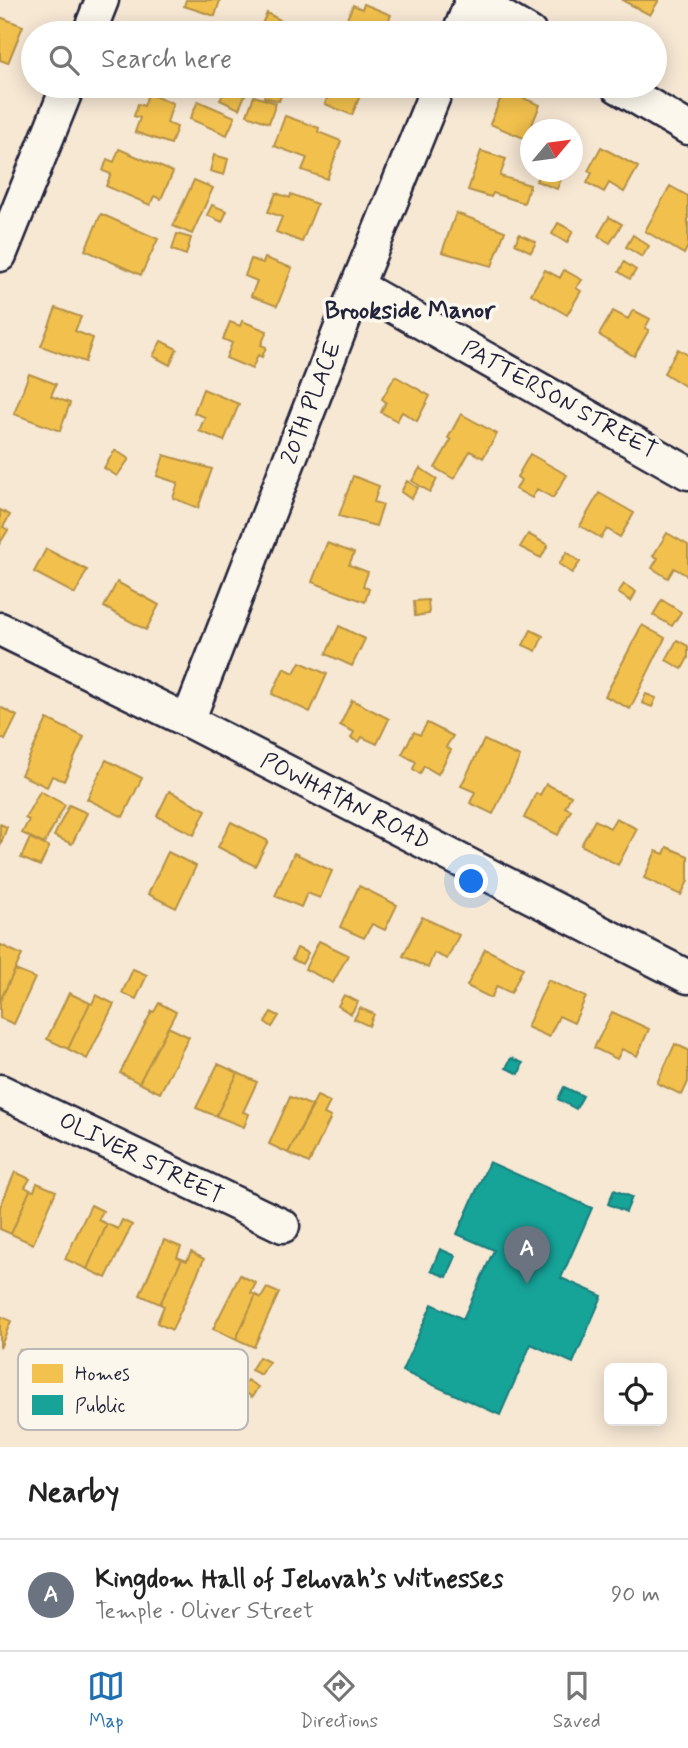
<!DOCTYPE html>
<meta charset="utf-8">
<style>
body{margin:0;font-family:Mynerve,sans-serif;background:#f6f6f6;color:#222}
.controls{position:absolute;right:21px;bottom:21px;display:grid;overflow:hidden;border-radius:10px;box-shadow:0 4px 18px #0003}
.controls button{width:63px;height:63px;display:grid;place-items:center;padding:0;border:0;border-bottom:2px solid #e0e0e0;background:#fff;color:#222;font:35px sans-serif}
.compass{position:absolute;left:520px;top:119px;width:63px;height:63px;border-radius:50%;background:#fff;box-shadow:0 4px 18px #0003;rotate:61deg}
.you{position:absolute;left:472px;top:882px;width:24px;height:24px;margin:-18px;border:5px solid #fff;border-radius:50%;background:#1a73e8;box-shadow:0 0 0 10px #1a73e833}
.badge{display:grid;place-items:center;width:46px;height:46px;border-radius:50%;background:#1f6fb2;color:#fff;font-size:23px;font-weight:700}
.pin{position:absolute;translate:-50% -58px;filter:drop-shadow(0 2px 4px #0008)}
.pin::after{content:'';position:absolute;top:37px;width:24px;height:21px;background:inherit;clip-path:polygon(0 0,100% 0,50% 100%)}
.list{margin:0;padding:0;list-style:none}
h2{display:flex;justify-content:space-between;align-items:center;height:91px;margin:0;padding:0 28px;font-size:30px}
h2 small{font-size:23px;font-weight:400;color:#767676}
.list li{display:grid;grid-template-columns:46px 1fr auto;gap:21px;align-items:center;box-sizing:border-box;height:112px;padding:0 28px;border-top:2px solid #e0e0e0}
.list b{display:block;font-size:26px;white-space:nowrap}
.list p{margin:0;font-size:23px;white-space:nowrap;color:#767676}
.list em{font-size:23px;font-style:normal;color:#767676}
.icon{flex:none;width:38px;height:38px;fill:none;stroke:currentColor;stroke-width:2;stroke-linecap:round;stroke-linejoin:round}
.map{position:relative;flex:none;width:688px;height:1447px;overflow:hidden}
.search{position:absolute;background:#fff;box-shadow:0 4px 18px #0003;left:21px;right:21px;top:21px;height:77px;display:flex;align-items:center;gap:18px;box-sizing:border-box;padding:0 24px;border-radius:38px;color:#767676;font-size:26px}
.sheet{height:203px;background:#fff}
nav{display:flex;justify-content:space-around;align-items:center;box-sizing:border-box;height:98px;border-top:2px solid #e0e0e0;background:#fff;font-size:19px;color:#767676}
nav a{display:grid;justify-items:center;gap:4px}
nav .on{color:#1f6fb2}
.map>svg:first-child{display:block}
.homes{fill:#f2c14e;stroke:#b49148;stroke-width:2}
.public{fill:#17a398;stroke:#1a7c7c;stroke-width:2}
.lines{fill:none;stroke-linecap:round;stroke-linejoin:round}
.street-casing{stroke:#22223b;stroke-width:37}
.street{stroke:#fbf7ec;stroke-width:32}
.labels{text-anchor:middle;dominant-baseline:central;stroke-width:7;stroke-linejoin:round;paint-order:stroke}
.street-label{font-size:23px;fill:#22223b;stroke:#fbf7ec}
.neighbourhood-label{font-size:24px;font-weight:bold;fill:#22223b;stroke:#fbf7ec}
.key{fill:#fbf7ec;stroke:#bab7b7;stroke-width:2}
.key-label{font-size:19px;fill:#22223b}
</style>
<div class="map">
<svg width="688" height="1447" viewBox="0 0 688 1447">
<rect width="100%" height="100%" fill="#f7e8d4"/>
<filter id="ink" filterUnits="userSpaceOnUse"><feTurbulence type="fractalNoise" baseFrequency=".0143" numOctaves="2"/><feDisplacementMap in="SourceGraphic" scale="14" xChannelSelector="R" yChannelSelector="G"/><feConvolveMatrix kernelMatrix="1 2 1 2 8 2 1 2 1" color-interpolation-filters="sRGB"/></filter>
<g filter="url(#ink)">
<path class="homes" d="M186 0H220L215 16 184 6Z
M622 0H659L650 15Z
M364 4 391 15 383 33H353L356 27 345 23 353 5 362 9Z
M267 13 280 20 273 33 260 28Z
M0 17 23 26 8 63 0 60Z
M178 24 203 33H175Z
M268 86 283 90 279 101 264 97Z
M326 86H364L352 115 325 104 331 87Z
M227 87 245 95 239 109 220 100Z
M504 90 540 105 526 139 490 124Z
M148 94 173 103 167 123 177 127 171 144 135 132 140 118 134 116 138 104 144 106Z
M254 96 276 103 269 123 247 115Z
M198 101 235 117 227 135 190 119Z
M285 116 319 128 318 132 341 141 327 179 302 170 307 158 274 146Z
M601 147 638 167 624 192 609 183 604 192 587 183 592 173 588 171Z
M119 149 173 172 161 199 154 196 150 205 106 186 111 174 103 171 107 159 114 162Z
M481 151 506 159 500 176 530 185 524 203 493 193 491 197 468 190Z
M214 155 228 159 224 175 210 171Z
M540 172H564L557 189 536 181Z
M194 180 213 188 192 234 173 226Z
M670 186 688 196V246L684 254 645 231Z
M276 193 290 198 291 194 317 204 302 242 276 232 282 217 268 212Z
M212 205 227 211 222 222 207 215Z
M456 213 505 231 492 266 442 252Z
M101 214 158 239 141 275 85 250Z
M609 217 622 224 610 243 598 236Z
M558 223 573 231 567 243 552 234Z
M177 234 191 238 186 255 172 250Z
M519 234 536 242 531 252 515 244Z
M633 235 649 246 642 257 626 247Z
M265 258 292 268 277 306 251 296 257 281 245 276 251 259 263 263Z
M624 262 636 270 630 279 619 272Z
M545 270 560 278 564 270 582 280 576 288 581 291 567 315 531 294Z
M56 308 81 317 75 331 93 338 85 362 41 346Z
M633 310 650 319 645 328 649 330 634 356 599 335 613 311 628 319Z
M242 321 267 331 261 345 266 347 262 357 258 355 252 369 226 358 232 343 223 339 230 322 240 326Z
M161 341 177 349 170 365 153 356Z
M678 349 688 355V388L664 373Z
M29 374 56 384 51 396 70 403 60 431 14 414Z
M395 376 430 396 417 421 402 412 397 421 381 412 386 402 382 399Z
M203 389 239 404 224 441 199 431 205 417 194 413Z
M461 414 497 434 483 458 470 451 454 479 435 468 451 440 448 438Z
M115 450 129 459 117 476 104 468Z
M530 454 567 475 553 498 537 489 532 498 516 489 521 480 517 477Z
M164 455 212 469 198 508 173 498 178 483 157 476Z
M420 468 437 479 430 492 412 481Z
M353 476 379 486 374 502 383 505 376 526 339 516Z
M407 481 418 488 411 499 401 492Z
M599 493 634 513 620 537 607 529 601 538 580 526Z
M0 510 10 515 3 527 8 530 0 543Z
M667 533 688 545V576L674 568 668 578 652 568 658 558 653 556Z
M528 534 548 545 541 558 520 547Z
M327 543 354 553 349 565 368 572 363 586 369 589 365 602 312 582Z
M46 549 87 570 75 594 34 572Z
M567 552 580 562 572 573 559 564Z
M117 582 159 605 146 630 104 607Z
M624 584 636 592 631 601 618 593Z
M428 600 429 614 415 616 414 601Z
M662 600 681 612 672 626 653 615Z
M642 625 665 638 630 709 605 696Z
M339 626 365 639 352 666 326 654Z
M531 630 543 636 536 651 523 645Z
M677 640 688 646V658L682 669 666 660Z
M300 662 327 674 310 712 272 694 284 668 294 673Z
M646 694 656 698 652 707 642 703Z
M352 700 389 719 377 744 362 737 359 742 351 738 354 732 340 725Z
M0 707 17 716 5 740 0 737Z
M47 719 84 737 64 781 52 776 47 787 21 775Z
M427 723 453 736 446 747 451 750 438 774 424 766 420 774 413 769 416 762 402 754 414 732 420 735Z
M484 740 520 757 493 814 470 803 475 792 461 786Z
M106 760 142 778 123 817 87 799Z
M546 784 571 796 565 807 571 810 558 835 524 818 536 793 540 795Z
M40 791 65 805 44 844 22 833 29 820 25 818Z
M169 791 206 810 194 835 157 816Z
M69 805 87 813 72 844 54 836Z
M616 818 637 829 618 865 581 845 595 820 610 828Z
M231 822 268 841 255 866 218 847Z
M0 824 7 827 0 846Z
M30 838 49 847 40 866 21 858Z
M667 847 688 856V881L681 895 644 878 656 851 664 854Z
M168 852 196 866 176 908 148 894Z
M294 853 332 871 320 898 307 893 301 907 275 896Z
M359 886 397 905 385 930 372 924 364 938 340 927Z
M422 917 459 935 447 959 434 953 428 968 403 956Z
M319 941 348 955 333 983 305 969Z
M1 945 22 955 0 1001V947Z
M297 948 308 953 302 964 292 959Z
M485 949 523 968 511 993 497 986 491 998 467 986Z
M133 969 147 975 136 999 122 993Z
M15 970 35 978 14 1024 0 1018V1001Z
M548 980 586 997 574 1023 559 1016 549 1037 527 1027Z
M69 993 90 1003 68 1049 47 1039Z
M96 995 114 1004 87 1059 68 1049 90 1003 92 1004Z
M344 995 358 1002 351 1014 338 1006Z
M159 1003 176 1012 139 1083 120 1073 152 1011 154 1012Z
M360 1008 374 1014 369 1026 354 1019Z
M271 1012 279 1016 272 1027 265 1022Z
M612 1012 649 1029 637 1056 622 1049 617 1059 594 1048Z
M168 1027 189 1037 160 1093 139 1083Z
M675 1044 688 1050V1082L682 1095 657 1083Z
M218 1064 238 1073 216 1116 196 1108Z
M238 1073 257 1082 243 1112 249 1114 244 1127 216 1116Z
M317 1096 330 1102 324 1114 331 1117 309 1163 288 1153Z
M290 1097 313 1106 288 1153 269 1144Z
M15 1172 30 1179 25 1187 30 1190 11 1234 0 1229V1207Z
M37 1183 56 1191 33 1244 11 1234 30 1190 34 1191Z
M91 1205 103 1211 98 1220 107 1224 87 1269 65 1259Z
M122 1220 132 1225 106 1278 87 1269 107 1224 118 1229Z
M164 1240 181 1247 177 1257 182 1259 160 1304 140 1295Z
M191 1252 204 1259 172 1330 157 1323 164 1306 160 1304 182 1259 187 1261Z
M240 1275 256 1283 251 1293 256 1295 236 1339 213 1329Z
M267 1288 279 1293 254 1347 236 1339 256 1295 261 1298Z
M0 1316 11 1321 0 1348Z
M20 1350 39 1358 35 1367 16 1359Z
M259 1357 269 1362 261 1375 251 1370Z
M247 1380 258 1387 252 1397 240 1389Z"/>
<path class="public" d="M511 1058 523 1063 519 1074 506 1068Z
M564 1087 583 1096 576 1109 558 1099Z
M489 1162 592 1208 561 1278 602 1296 573 1363 531 1344 500 1415 402 1371 432 1304 463 1319 494 1250 457 1234Z
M614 1190 632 1197 626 1212 608 1204Z
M440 1249 456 1256 447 1277 431 1271Z"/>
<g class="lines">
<g class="street-casing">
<path id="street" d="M474 0 530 33
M89 33 102 0
M459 33 472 0
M617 86 688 128
M0 255 68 86
M357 286 688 473
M0 629 188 721 688 977
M188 721 357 286 438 86
M0 1091 283 1226"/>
</g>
<use href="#street" class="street"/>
</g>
</g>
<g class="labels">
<g class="street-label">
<text transform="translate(559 400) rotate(29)">PATTERSON STREET</text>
<text transform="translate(312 403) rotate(-69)">20TH PLACE</text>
<text transform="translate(345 802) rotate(27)">POWHATAN ROAD</text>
<text transform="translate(141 1159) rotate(26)">OLIVER STREET</text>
</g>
<g class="neighbourhood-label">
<text x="410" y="311">Brookside Manor</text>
</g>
</g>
<rect x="18" y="1349" width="230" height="81" rx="10" class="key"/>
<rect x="32" y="1364" width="31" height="19" fill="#f2c14e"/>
<rect x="32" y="1395" width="31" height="20" fill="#17a398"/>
<g class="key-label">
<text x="75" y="1380">Homes</text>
<text x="75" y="1412">Public</text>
</g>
</svg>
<div class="controls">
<button><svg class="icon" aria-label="locate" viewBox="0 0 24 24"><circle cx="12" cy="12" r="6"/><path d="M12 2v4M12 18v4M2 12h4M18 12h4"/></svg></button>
</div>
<svg class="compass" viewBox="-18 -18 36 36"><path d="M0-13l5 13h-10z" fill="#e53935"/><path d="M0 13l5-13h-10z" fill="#767676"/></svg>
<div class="you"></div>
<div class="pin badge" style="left:527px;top:1284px;background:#6b7280">A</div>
<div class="search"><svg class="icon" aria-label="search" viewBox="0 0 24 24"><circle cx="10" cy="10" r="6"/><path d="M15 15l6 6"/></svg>Search here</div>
</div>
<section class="sheet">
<h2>Nearby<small></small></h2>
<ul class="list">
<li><span class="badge" style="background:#6b7280">A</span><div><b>Kingdom Hall of Jehovah’s Witnesses</b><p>Temple · Oliver Street</p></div><em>90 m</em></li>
</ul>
</section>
<nav>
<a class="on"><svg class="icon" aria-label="map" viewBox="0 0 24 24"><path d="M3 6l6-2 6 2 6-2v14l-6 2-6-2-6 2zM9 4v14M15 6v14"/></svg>Map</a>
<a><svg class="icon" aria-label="directions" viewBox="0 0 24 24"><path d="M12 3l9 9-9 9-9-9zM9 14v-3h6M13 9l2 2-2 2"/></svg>Directions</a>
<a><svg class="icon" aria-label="saved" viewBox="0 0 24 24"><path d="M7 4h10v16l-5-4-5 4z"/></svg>Saved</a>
</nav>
